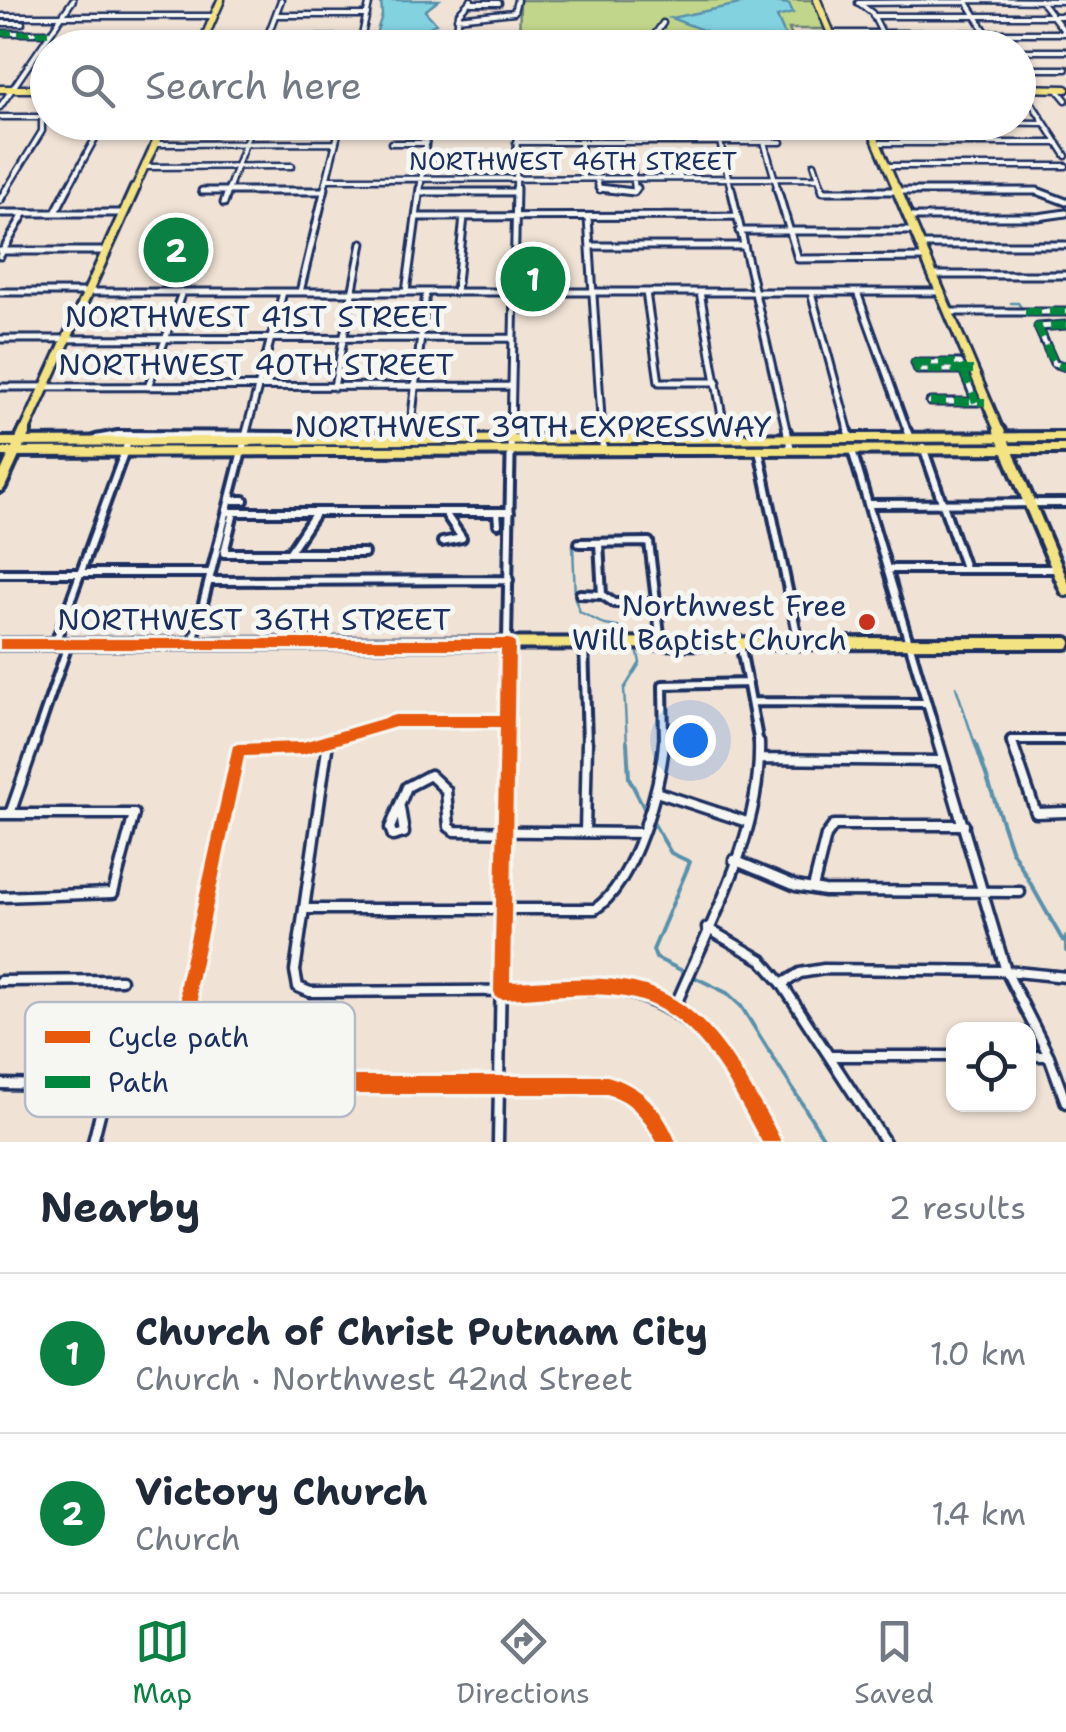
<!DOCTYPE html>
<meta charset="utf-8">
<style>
body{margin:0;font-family:"Shantell Sans",sans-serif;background:#f6f6f7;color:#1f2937}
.controls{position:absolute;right:30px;bottom:30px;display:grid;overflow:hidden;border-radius:20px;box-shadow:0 2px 8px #0004}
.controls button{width:90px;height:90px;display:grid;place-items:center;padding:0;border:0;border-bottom:2px solid #e0e1e3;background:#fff;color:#1f2937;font:50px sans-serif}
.you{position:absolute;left:690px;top:740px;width:35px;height:35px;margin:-25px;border:8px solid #fff;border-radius:50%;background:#1a73e8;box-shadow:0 0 0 15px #1a73e833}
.badge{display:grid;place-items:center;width:65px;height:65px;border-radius:50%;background:#0b8043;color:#fff;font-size:32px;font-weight:700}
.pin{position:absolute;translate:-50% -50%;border:5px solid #fff;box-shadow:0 2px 10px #0006}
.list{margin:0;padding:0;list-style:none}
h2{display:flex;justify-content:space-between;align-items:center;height:130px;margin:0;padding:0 40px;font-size:42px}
h2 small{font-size:32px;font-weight:400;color:#747a83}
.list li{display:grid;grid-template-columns:65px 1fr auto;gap:30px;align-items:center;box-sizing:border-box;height:160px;padding:0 40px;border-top:2px solid #e0e1e3}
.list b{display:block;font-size:38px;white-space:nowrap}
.list p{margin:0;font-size:32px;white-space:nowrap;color:#747a83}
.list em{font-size:32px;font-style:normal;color:#747a83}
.icon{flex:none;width:55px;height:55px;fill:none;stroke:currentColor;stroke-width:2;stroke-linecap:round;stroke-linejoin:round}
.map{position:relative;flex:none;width:1066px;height:1142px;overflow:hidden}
.search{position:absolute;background:#fff;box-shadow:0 2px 8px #0004;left:30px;right:30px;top:30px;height:110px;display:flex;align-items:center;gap:25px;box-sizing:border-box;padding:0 35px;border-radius:55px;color:#747a83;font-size:38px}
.sheet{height:450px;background:#fff}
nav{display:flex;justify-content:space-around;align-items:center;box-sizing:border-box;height:140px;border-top:2px solid #e0e1e3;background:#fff;font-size:28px;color:#747a83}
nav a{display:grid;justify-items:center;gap:5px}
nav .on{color:#0b8043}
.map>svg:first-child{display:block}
.green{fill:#c1d68b;stroke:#6e8274;stroke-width:2.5}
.water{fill:#83d2e0;stroke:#5991ac;stroke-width:2.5}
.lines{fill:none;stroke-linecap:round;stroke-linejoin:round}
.stream-far1{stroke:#5991ac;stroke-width:2.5}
.stream{stroke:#5991ac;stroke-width:4}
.minor-far3-casing{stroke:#1b2f5e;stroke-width:9}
.minor-far2-casing{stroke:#1b2f5e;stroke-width:11}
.minor-far1-casing{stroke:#1b2f5e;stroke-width:14}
.minor-casing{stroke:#1b2f5e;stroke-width:15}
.major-far2-casing{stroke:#1b2f5e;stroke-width:11}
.major-far1-casing{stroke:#1b2f5e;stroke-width:14}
.major-casing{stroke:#1b2f5e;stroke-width:18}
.highway-casing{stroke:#1b2f5e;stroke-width:8}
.minor-far3{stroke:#f6f6f2;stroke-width:4}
.minor-far2{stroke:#f6f6f2;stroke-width:5}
.minor-far1{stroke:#f6f6f2;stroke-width:6}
.minor{stroke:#f6f6f2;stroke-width:8}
.major-far2{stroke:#f4e382;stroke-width:6}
.major-far1{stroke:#f4e382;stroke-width:8}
.major{stroke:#f4e382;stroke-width:10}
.highway{fill:#f4e382;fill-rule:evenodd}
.quiet-far1{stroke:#00873e;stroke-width:6;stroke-dasharray:12 6;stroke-linecap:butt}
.quiet{stroke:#00873e;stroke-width:8;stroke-dasharray:16 8;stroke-linecap:butt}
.cycleway-casing{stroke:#f6f6f2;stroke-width:7}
.cycleway{fill:#e8590c;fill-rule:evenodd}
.poi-dot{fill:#c8321e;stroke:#f6f6f2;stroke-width:4}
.labels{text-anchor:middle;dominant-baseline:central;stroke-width:10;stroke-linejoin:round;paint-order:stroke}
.far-street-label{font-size:25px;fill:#1b2f5e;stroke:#f6f6f2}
.street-label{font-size:30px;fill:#1b2f5e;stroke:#f6f6f2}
.poi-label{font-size:30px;fill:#1b2f5e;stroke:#f6f6f2;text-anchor:end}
.key{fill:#f6f6f2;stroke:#b4bac6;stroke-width:2.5}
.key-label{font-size:28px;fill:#1b2f5e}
</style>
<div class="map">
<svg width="1066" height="1142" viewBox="0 0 1066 1142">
<rect width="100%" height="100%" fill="#f0e2d5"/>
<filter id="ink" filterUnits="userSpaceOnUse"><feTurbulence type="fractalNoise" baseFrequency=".01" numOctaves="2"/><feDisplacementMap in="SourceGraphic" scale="20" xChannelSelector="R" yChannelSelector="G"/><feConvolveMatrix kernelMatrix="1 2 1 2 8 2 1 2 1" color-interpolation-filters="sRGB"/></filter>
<g filter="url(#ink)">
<path class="green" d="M520 0H813L826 29H789L796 47 519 48Z"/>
<path class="water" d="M381 0H439L425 11 436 23 424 31 428 41 424 47H372L382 15Z
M759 0 789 4 793 13 777 17 790 47H722L708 32 671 18Z"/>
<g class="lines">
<path class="stream-far1" d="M1011 303H1018L1023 310
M573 544 575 599 580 612 605 625 624 628 632 639
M956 687 975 744
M627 744 624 689 640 663 637 648"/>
<path class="stream" d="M627 742 629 778 646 812
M975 742 1011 849 1063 941
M651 819 671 853 690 862 653 950 656 958 685 972
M1066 937V951
M692 976 727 993 741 1006 826 1142"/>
<g class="minor-far3-casing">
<path id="minor-far3" d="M967 0 1066 1
M1040 0 1065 32
M967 2 996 48
M471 3H499
M858 3 967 2
M859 3 872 13 882 33
M276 15H367
M0 16H214
M873 16H1066
M457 18 514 12 517 0
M0 23H22
M0 33H49
M831 33H1066
M653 37 663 23
M267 38H361
M263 48 281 0
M359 48 370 0
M455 48 459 13 471 0
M1018 51H1066
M1018 69H1066
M1018 82 1066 156
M1057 89 1066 100
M0 107 73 0
M0 117H48
M981 122 1044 123
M692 131 694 142
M516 142H781
M581 142 583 178
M720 142 731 190
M764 142 778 190
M391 143H426
M877 143H1058
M155 144 335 143
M814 164 823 190
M423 165H516
M632 165 635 190
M678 166 680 178
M887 166H1066
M144 167 292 166
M596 178 600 190
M327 179 818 178
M6 190 42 131V117
M67 190 104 122
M228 190 253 122
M324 190 341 122
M420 190 429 122
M516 190 517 122"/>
</g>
<g class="minor-far2-casing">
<path id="minor-far2" d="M599 188 634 192 637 188
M731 188 787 433
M777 188 798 259 926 258
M822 188 823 191H1037L1066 202
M202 191H324
M420 192H515
M0 200 7 188
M224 203 229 188
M0 213H123
M55 213 68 188
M416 217 736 216
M908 217H1038L1066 213
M588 218 602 433
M739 231H914
M920 245H1066
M590 246H743
M0 251H105
M0 256 24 214
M933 275H1066
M0 292H940
M300 292 325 188
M406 292 420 188
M456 292 464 217
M646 292 659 382H717
M700 292 725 433
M811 292 849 433
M857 292 908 433
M949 312H1066
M1066 325 1038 327 1054 363 1066 367
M0 339 512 338
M915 363H960L963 370H918Z
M963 370H973
M963 370 976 402
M0 387 512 386
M148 387 182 292
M334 387 362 243
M930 402H978
M246 433 283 292
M410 433 426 292
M511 433 516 188"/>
</g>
<g class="minor-far1-casing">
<path id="minor-far1" d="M602 431 603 451
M725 431 726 438
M787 431 791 450
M848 431 850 438
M907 431 910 438
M96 439 118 435 468 437
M923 447 965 568
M759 450 799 643
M852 450 939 744
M230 500H244
M869 504 1066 503
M227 512H510
M234 512 224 553H289
M497 512 498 524
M315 514 289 553H364
M442 542 462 538 447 516
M579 543 649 542 661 643
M599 543 602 595
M889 569H1056
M0 573H210
M209 581 509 580
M580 594 602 595 614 603H657
M55 643 128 442
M193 643 244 443
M584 643 587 744
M740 643 759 744
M752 702 925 703
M34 744 68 645
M316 744 395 721H505
M505 744 511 431
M664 744 663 685 748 683
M1012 744 1011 740H1066"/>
</g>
<g class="minor-casing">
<path id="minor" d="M324 742 303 748 238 750 188 985C190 1030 216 1064 256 1085H607L637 1098 667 1142
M328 742 295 971 298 987 310 992 613 990C701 1004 730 1072 772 1142
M938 742 1006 971 1049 1056 1066 1103
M1012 742 1036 813 1066 812
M759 759 942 761
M659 793 747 822
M400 808 404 833 393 836 390 828 407 787 430 775 446 790 449 827 455 831 642 833
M0 814H134L113 893 0 897
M10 814 35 742
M585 832 587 742
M734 860 796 886 824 891 1020 892
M813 888 826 836 834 825H964
M305 909H595C634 883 661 787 664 742
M707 928 762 960 782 984 885 1142
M0 981 121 980
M782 984 800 973 824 969 1006 971 1066 977
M674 1009C709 925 762 835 759 742
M830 1056H954
M1028 1056H1049
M0 1084 107 1086 93 1142
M498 1142 505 742"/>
</g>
<g class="major-far2-casing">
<path id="major-far2" d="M817 0 837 48
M200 48 221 0
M1018 88 1066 89
M0 89H48
M868 122 897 190
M134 190 165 122"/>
</g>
<g class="major-far1-casing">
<path id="major-far1" d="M896 188 1000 433
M24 433 135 188"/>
</g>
<g class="major-casing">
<path id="major" d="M999 431 1066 590
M0 486 25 431
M0 644 1066 643"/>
</g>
<g class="highway-casing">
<path id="highway" d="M1066 433V441L0 446V438Z
M1066 445V453L0 456V448Z"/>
</g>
<use href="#minor-far3" class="minor-far3"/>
<use href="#minor-far2" class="minor-far2"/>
<use href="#minor-far1" class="minor-far1"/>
<use href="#minor" class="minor"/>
<use href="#major-far2" class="major-far2"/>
<use href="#major-far1" class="major-far1"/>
<use href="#major" class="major"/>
<use href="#highway" class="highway"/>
<path class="quiet-far1" d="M0 33H50"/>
<path class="quiet" d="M1025 312H1066
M1066 325 1038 327 1054 363 1066 367
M915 363H960L963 370H918Z
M963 370H973
M963 370 976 402
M930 402H985"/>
<g class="cycleway-casing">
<path id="cycleway" d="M0 639H508L513 640 515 644 510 982C551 981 594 974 634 983 693 996 726 1045 755 1095 764 1110 774 1126 781 1142H762C732 1089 701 1015 635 999 593 989 545 998 502 999L496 997 494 991 500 727H395L303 754 244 756 196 985C199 1025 222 1057 257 1076H607C643 1086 662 1109 676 1142H657C645 1120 633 1101 607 1094H256C211 1074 182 1034 180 985L233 746 238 744 303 742 395 715H500L501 649H0Z"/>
</g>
<use href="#cycleway" class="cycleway"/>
</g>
</g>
<circle class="poi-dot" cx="867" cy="622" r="10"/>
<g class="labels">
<g class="far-street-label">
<text x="573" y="161">NORTHWEST 46TH STREET</text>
</g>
<g class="street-label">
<text x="256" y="316">NORTHWEST 41ST STREET</text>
<text x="256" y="364">NORTHWEST 40TH STREET</text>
<text x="533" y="426">NORTHWEST 39TH EXPRESSWAY</text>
<text x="254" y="619">NORTHWEST 36TH STREET</text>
</g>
<g class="poi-label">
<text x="847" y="605">Northwest Free<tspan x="847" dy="34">Will Baptist Church</tspan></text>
</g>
</g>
<rect x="25" y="1002" width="330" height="115" rx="15" class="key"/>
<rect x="45" y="1031" width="45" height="12" fill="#e8590c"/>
<rect x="45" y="1076" width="45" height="12" fill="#00873e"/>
<g class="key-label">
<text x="108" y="1047">Cycle path</text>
<text x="108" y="1092">Path</text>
</g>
</svg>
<div class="controls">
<button><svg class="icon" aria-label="locate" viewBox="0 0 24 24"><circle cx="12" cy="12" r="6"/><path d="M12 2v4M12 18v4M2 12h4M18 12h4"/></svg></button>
</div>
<div class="you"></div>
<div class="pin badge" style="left:533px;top:279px">1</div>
<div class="pin badge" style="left:176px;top:250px">2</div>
<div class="search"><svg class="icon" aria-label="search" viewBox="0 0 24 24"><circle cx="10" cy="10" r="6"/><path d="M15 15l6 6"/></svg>Search here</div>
</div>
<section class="sheet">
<h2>Nearby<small>2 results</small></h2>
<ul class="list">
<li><span class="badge">1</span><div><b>Church of Christ Putnam City</b><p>Church · Northwest 42nd Street</p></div><em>1.0 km</em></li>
<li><span class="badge">2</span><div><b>Victory Church</b><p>Church</p></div><em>1.4 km</em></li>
</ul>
</section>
<nav>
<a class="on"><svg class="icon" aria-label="map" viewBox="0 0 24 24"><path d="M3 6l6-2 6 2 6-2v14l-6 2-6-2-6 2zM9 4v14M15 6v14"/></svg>Map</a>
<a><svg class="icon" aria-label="directions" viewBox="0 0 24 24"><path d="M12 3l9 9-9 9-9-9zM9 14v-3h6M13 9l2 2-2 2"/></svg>Directions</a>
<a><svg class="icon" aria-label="saved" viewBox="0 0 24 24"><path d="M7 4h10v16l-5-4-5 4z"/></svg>Saved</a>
</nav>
